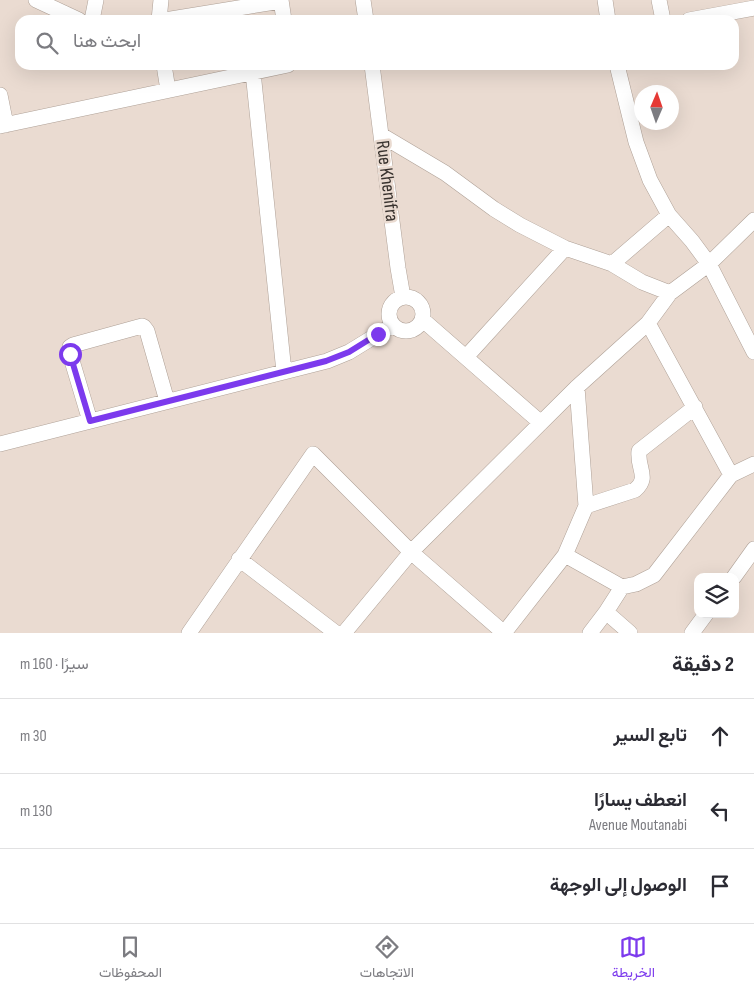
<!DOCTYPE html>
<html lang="ar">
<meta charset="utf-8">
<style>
body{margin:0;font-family:"Sofia Sans Condensed",Vazirmatn,sans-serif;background:#f2f2f3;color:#2b2b33;direction:rtl}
.controls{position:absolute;right:15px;bottom:15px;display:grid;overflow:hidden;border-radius:10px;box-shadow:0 5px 20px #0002}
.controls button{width:45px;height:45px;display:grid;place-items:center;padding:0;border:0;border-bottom:1px solid #e1e1e2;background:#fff;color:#2b2b33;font:25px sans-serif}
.compass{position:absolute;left:634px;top:85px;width:45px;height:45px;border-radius:50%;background:#fff;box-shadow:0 5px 20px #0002;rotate:2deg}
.stop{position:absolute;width:15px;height:15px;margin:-11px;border:4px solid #7c3aed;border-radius:50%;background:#fff}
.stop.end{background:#7c3aed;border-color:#fff;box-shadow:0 1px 5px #0008}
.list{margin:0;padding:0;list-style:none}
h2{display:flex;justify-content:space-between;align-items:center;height:65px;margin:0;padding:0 20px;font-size:21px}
h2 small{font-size:16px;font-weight:400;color:#7c7c81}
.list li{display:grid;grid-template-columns:32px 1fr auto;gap:15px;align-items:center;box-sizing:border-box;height:75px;padding:0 20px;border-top:1px solid #e1e1e2}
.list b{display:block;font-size:19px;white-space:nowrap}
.list p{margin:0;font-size:16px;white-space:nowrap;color:#7c7c81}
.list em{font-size:16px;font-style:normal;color:#7c7c81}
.icon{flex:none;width:28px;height:28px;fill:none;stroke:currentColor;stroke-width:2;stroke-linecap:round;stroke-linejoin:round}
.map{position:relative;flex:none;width:754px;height:633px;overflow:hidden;direction:ltr}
.search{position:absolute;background:#fff;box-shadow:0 5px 20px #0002;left:15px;right:15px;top:15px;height:55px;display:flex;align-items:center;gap:12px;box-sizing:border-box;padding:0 18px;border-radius:15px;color:#7c7c81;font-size:19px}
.sheet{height:290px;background:#fff}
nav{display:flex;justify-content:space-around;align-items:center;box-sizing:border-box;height:70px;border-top:1px solid #e1e1e2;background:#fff;font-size:14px;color:#7c7c81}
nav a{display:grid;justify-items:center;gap:2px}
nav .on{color:#7c3aed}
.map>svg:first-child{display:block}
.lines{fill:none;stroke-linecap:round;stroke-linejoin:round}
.minor-casing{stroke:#afa197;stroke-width:16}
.minor{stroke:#fff;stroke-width:15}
.route{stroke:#7c3aed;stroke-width:6}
.labels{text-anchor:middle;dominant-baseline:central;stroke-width:5;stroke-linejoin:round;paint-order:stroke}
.street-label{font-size:19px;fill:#38322e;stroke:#eadbd1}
</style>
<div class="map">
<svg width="754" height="633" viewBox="0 0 754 633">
<rect width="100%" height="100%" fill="#eadbd1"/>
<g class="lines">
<g class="minor-casing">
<path id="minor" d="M36 0 79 20
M281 0 284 20
M363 0 366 20
M605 0 608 20
M659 0 663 20
M92 20 96 0
M159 20 161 0
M165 20 281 1
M689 20 754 8
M164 65 168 90
M372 65 398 268 403 297
M617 65 636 142 650 180 669 215 692 241 709 264 754 352
M253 72 284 372
M0 95 6 125
M0 126 288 65
M381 135 445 173 494 209 520 225 565 248 612 264 642 282 670 293
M612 264 669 215
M389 314a17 17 0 1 1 34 0a17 17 0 1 1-34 0Z
M423 320 541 423
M466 357 565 248
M90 421 70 354V347L73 345 142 326 144 327 147 331 167 401
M0 444 327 361 349 352 393 325
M731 475 754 464
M586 506 635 490C650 477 637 469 639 451L695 407
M565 555 622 587 606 612 590 633
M239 559 336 633
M734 577 754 549
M622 587 636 584 654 575 731 475 648 323
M606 612 630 633
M189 633 313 454 411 552 504 633
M344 633 411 552 577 387 648 323 670 293 709 264 754 220
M504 633 565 555 586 506 577 387
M692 633 706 614"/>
</g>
<use href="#minor" class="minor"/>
</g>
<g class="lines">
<path class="route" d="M70 354 90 421 326 361 349 352 378 334"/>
</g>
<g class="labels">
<g class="street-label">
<text transform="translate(387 181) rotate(83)">Rue Khenifra</text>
</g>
</g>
</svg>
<div class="controls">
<button><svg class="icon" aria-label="layers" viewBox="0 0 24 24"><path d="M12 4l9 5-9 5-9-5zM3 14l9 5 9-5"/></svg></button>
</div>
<svg class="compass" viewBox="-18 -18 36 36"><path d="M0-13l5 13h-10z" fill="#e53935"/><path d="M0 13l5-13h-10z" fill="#7c7c81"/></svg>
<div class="stop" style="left:70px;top:354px"></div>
<div class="stop end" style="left:378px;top:334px"></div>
<div class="search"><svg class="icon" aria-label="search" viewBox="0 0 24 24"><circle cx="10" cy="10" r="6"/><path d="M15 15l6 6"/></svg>ابحث هنا</div>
</div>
<section class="sheet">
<h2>2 دقيقة<small>سيرًا · 160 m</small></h2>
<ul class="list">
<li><svg class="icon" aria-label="ahead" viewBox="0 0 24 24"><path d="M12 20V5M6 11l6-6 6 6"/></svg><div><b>تابع السير</b></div><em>30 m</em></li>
<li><svg class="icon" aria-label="left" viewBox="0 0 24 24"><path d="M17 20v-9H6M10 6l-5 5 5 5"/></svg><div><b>انعطف يسارًا</b><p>Avenue Moutanabi</p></div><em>130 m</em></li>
<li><svg class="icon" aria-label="arrive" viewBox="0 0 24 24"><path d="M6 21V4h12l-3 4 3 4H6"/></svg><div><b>الوصول إلى الوجهة</b></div></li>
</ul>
</section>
<nav>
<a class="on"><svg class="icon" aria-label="map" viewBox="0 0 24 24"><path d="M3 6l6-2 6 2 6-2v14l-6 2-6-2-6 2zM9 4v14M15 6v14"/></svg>الخريطة</a>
<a><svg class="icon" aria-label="directions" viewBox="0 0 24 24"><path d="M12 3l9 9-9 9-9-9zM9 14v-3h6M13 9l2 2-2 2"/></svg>الاتجاهات</a>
<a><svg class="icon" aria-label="saved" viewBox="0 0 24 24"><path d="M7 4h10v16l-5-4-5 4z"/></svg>المحفوظات</a>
</nav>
